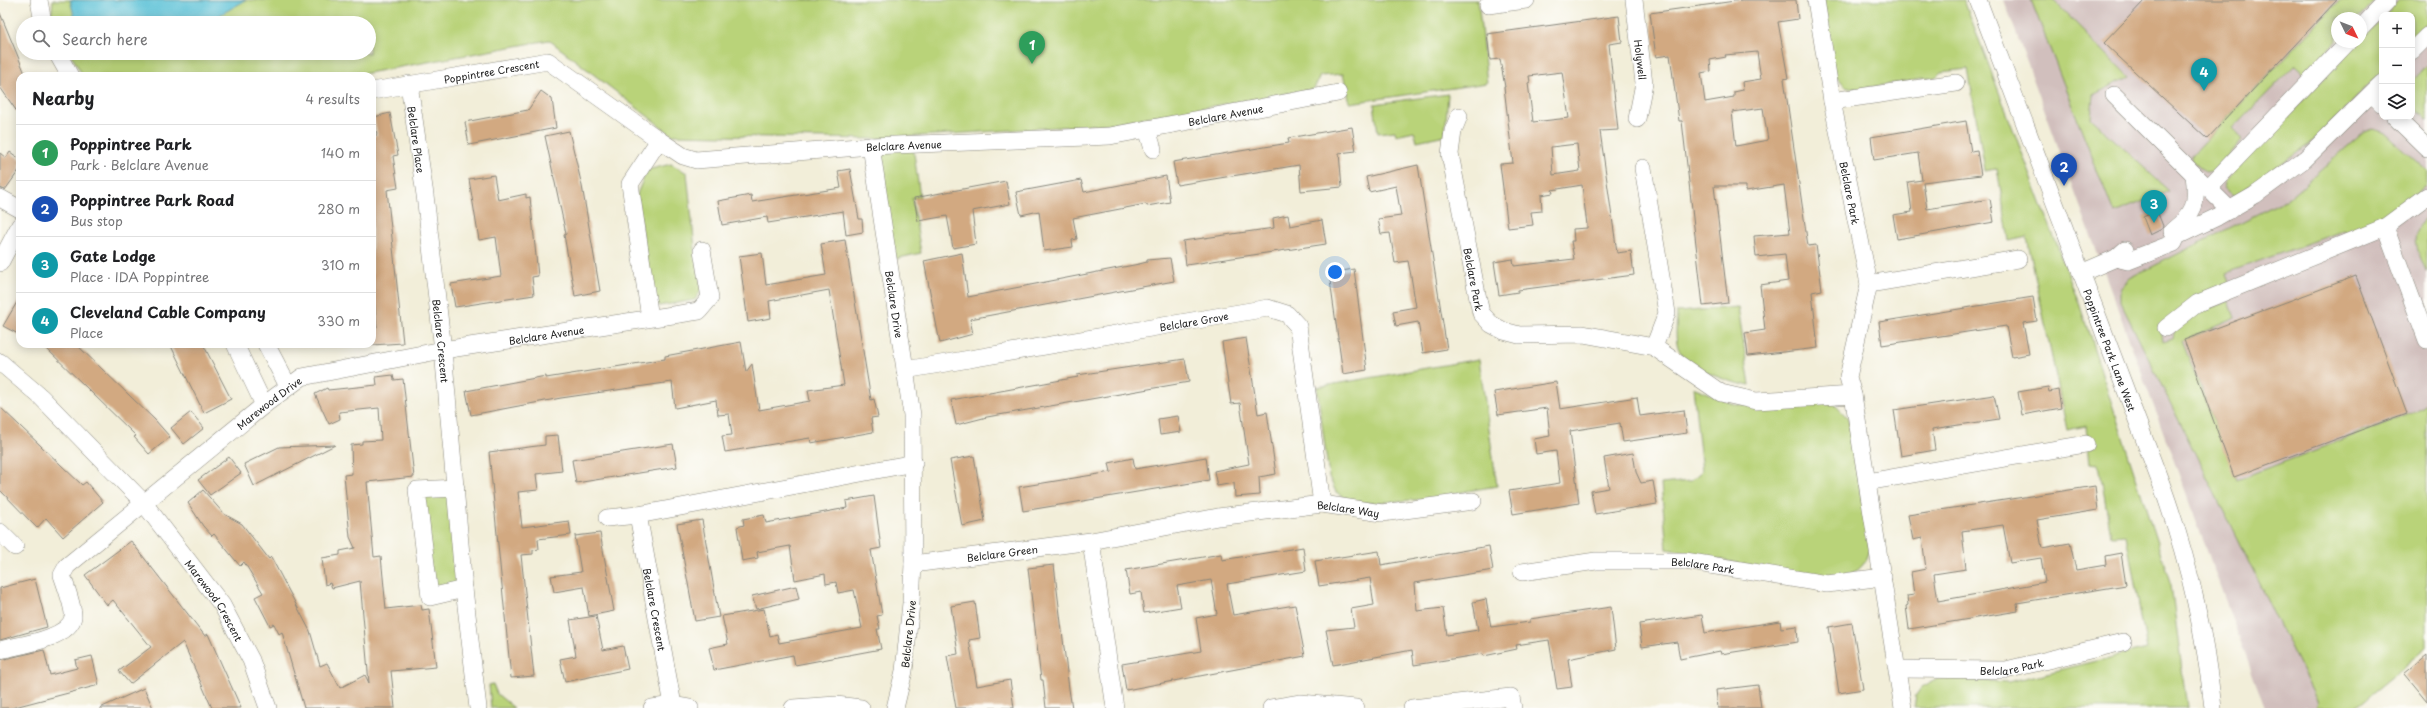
<!DOCTYPE html>
<meta charset="utf-8">
<style>
body{margin:0;font-family:"Playpen Sans",sans-serif;background:#f2f2f2;color:#202124}
.controls{position:absolute;right:12px;top:12px;display:grid;overflow:hidden;border-radius:8px;box-shadow:0 2px 10px #0003}
.controls button{width:36px;height:36px;display:grid;place-items:center;padding:0;border:0;border-bottom:1px solid #e0e0e0;background:#fff;color:#202124;font:20px sans-serif}
.compass{position:absolute;left:2331px;top:12px;width:36px;height:36px;border-radius:50%;background:#fff;box-shadow:0 2px 10px #0003;rotate:133deg}
.you{position:absolute;left:1335px;top:272px;width:14px;height:14px;margin:-10px;border:3px solid #fff;border-radius:50%;background:#1a73e8;box-shadow:0 0 0 6px #1a73e833}
.badge{display:grid;place-items:center;width:26px;height:26px;border-radius:50%;background:#1a73e8;color:#fff;font-size:13px;font-weight:700}
.pin{position:absolute;translate:-50% -33px;filter:drop-shadow(0 1px 2px #0008)}
.pin::after{content:'';position:absolute;top:21px;width:14px;height:12px;background:inherit;clip-path:polygon(0 0,100% 0,50% 100%)}
.list{margin:0;padding:0;list-style:none}
h2{display:flex;justify-content:space-between;align-items:center;height:52px;margin:0;padding:0 16px;font-size:17px}
h2 small{font-size:13px;font-weight:400;color:#757577}
.list li{display:grid;grid-template-columns:26px 1fr auto;gap:12px;align-items:center;box-sizing:border-box;height:56px;padding:0 16px;border-top:1px solid #e0e0e0}
.list b{display:block;font-size:15px;white-space:nowrap}
.list p{margin:0;font-size:13px;white-space:nowrap;color:#757577}
.list em{font-size:13px;font-style:normal;color:#757577}
.icon{flex:none;width:22px;height:22px;fill:none;stroke:currentColor;stroke-width:2;stroke-linecap:round;stroke-linejoin:round}
.map{position:relative;flex:none;width:2427px;height:708px;overflow:hidden}
.search{position:absolute;background:#fff;box-shadow:0 2px 10px #0003;left:16px;top:16px;width:360px;height:44px;display:flex;align-items:center;gap:10px;box-sizing:border-box;padding:0 14px;border-radius:22px;color:#757577;font-size:15px}
.panel{position:absolute;background:#fff;box-shadow:0 2px 10px #0003;left:16px;top:72px;width:360px;height:276px;border-radius:12px}
.map>svg:first-child{display:block}
.industrial{fill:#d1bfbd;fill-rule:evenodd}
.green{fill:#b9d379;stroke:#6a784a}
.water{fill:#5ac1d7;stroke:#3b6e7a}
.building{fill:#d2a981;fill-rule:evenodd}
.lines{fill:none;stroke-linecap:round;stroke-linejoin:round}
.minor-casing{stroke:#87857a;stroke-width:18}
.minor{stroke:#fff;stroke-width:17}
.labels{text-anchor:middle;dominant-baseline:central;stroke-width:4;stroke-linejoin:round;paint-order:stroke}
.street-label{font-size:10px;fill:#1c1c1c;stroke:#fdfcf7}
</style>
<div class="map">
<svg width="2427" height="708" viewBox="0 0 2427 708">
<rect width="100%" height="100%" fill="#fdfcf7"/>
<filter id="ink" filterUnits="userSpaceOnUse"><feTurbulence type="fractalNoise" baseFrequency=".025" numOctaves="2"/><feDisplacementMap in="SourceGraphic" scale="8" xChannelSelector="R" yChannelSelector="G"/><feConvolveMatrix kernelMatrix="1 2 1 2 8 2 1 2 1" color-interpolation-filters="sRGB"/></filter>
<filter id="wash" filterUnits="userSpaceOnUse"><feTurbulence type="fractalNoise" baseFrequency=".012" numOctaves="4" result="noise"/><feDisplacementMap in="SourceGraphic" scale="16" xChannelSelector="R" yChannelSelector="G"/><feGaussianBlur stdDeviation="0.9" result="paint"/><feColorMatrix in="noise" values="0 0 0 0 0 0 0 0 0 0 0 0 0 0 0 0 0 1.4 0 .05"/><feComposite in="paint" operator="in"/></filter>
<g filter="url(#wash)">
<rect width="100%" height="100%" fill="#f2eed9"/>
<path class="industrial" d="M2004 0H2427V648L2354 708H2265ZM2382 15H2412V117H2382ZM2337 18H2361V42H2337Z"/>
<path class="green" d="M53 0H1478L1487 83 1350 103 1343 74 1320 76 1314 89 1106 124 872 139 672 135 549 40 351 76H83L70 53H369V23H53L51 20Z
M1823 0H1964L2079 303 2171 585 2187 708H1914L1916 695 1921 688 1939 678 2009 682 2147 649 2126 535 2111 536 2099 464 2090 463 2086 426 2067 430 2027 237 2009 241 1997 168 1985 170 1968 69 1941 72 1936 77 1857 89 1845 86 1831 69Z
M2031 0H2053L2129 77 2093 95 2091 118 2169 191 2114 213Z
M2340 0H2375L2358 18H2337V41L2305 74 2295 65 2233 128 2243 139 2213 171 2205 172 2192 161V155Z
M2399 0H2427V22L2412 38V15H2385Z
M2382 18V71L2314 141 2234 197 2224 188 2225 182Z
M2427 65V122L2412 105V80Z
M1448 94 1445 135 1417 141 1414 131 1396 135 1395 131 1378 133 1374 104Z
M2372 129 2385 133 2427 171V185L2385 224 2349 239 2345 230 2226 273 2230 286 2161 327 2163 342 2173 339C2175 316 2212 308 2229 301L2235 318 2182 341 2237 480 2414 412 2427 404V648L2354 708H2316L2318 703 2120 301V289L2130 278 2289 198 2364 132Z
M913 146 920 197 912 198 921 253 890 260 873 149Z
M671 164 687 173 695 249 702 288 695 300 659 306 651 292 637 194 647 170Z
M2427 215V273C2417 249 2409 237 2427 215Z
M1738 307 1750 386C1729 382 1680 368 1677 343 1675 333 1677 322 1677 312Z
M1479 359 1497 486 1450 494 1445 498 1368 503 1348 500 1336 492 1329 477 1317 387Z
M1693 387 1735 405 1833 403 1848 418 1870 549C1868 558 1863 568 1853 573 1825 585 1702 555 1667 549L1661 484 1690 481 1702 471Z
M456 488 466 594 430 597 417 490Z
M493 684 497 694 514 708H491L489 685Z"/>
<path class="water" d="M70 0H246L206 23H76Z"/>
<g id="blocks">
<path class="building" d="M1742 0H1796L1798 19 1778 22 1788 78 1784 79 1808 246 1816 245 1822 290 1812 292 1818 348 1748 356 1745 333 1765 330 1760 285 1788 281 1785 254 1756 257 1754 236 1790 233 1784 185 1746 191V186H1714L1728 303 1703 306 1682 121H1679L1670 55 1656 57 1650 13ZM1757 52 1761 79 1742 82 1743 90 1734 92V97L1705 102 1701 73 1711 71 1710 60 1726 57 1725 55ZM1763 108 1768 140 1736 146 1732 112Z
M2145 0H2337L2207 139 2104 43Z
M0 13 26 76H20V116L0 87Z
M1619 16 1622 42 1609 44 1618 130 1600 131 1617 253 1631 251 1634 275 1518 290V292L1499 295 1494 262 1513 259 1514 266 1574 259 1571 241H1574L1573 229 1587 228V225L1582 185 1552 190 1553 193 1541 195 1542 211 1531 212 1533 225 1508 228 1500 164 1513 163 1504 87H1505L1500 59 1490 60 1487 34ZM1562 72 1569 118 1533 122 1528 83 1530 82 1529 76ZM1577 144 1580 171 1553 175 1551 147Z
M541 91 552 99 556 128 469 145 465 122 528 110Z
M390 113 398 155 393 156 398 188 387 190 403 343 372 345V327H377L372 280V136L377 135 374 117Z
M1966 121 1971 152 1977 151 1981 175 1923 182 1927 209 1990 199 1994 222 1897 239 1893 215 1912 212 1908 182 1922 180 1918 153 1874 160 1871 137Z
M1352 127 1356 151 1339 153 1342 187 1301 191 1299 165 1177 185 1173 162 1289 143 1288 138Z
M569 131 582 186 600 291 575 296 564 235 566 234 545 136Z
M10 152 20 159V169L5 190 0 188V153L6 158Z
M1418 165 1447 349 1423 353 1418 322 1396 326 1393 311 1416 307 1411 276 1408 261 1395 263 1390 233 1381 234 1378 219 1401 216 1396 186 1369 192 1366 177Z
M850 169 859 219H862L863 232 846 235 843 211 768 223 767 217 722 225 718 201 751 195 752 202 841 188 838 171Z
M494 175 498 200 526 194V198L530 197 538 276 532 277 534 295 455 307 451 284 501 276 496 237 479 240 469 179Z
M1166 176 1170 202 1147 206 1146 204 1073 218 1077 239 1072 240 1073 247 1044 251 1039 211 1021 215 1016 192 1081 180 1084 192Z
M1006 181 1010 204 972 211 976 244 953 248 947 216 918 221 914 198Z
M2157 211 2163 226 2162 229 2150 235 2143 217Z
M1288 215 1290 226 1322 220 1326 244 1186 265 1183 241 1274 228 1273 218Z
M845 240 871 400 874 399 878 417 871 418 873 432 811 443 810 438 725 452 722 436 732 435 729 414 718 415 716 400 675 408 672 382 561 398 471 415 466 391 546 376V378L665 359V356L741 342 746 372 752 364 759 410 810 401 808 390 844 385 829 290 769 301 771 318 748 322 739 256 762 253 766 285 826 275 821 244Z
M962 253 968 297 1139 264 1147 262V260L1170 258 1174 281 970 319 973 334 940 343 924 261Z
M1354 269 1367 370 1343 374 1329 273Z
M2356 276 2407 413 2234 477 2184 340Z
M20 297V335L3 326Z
M2033 297 2037 321 2023 323 2029 354 2012 357 2006 326 1882 345 1879 322Z
M1246 338 1258 414 1267 412 1276 474 1259 477 1260 495 1235 497 1234 483 1217 486 1214 471 1249 464 1240 403 1231 404 1222 342Z
M42 344H76L155 420 170 437 149 454 134 437 136 436Z
M170 344H203L231 399 204 413Z
M1185 359 1189 382 987 417 956 425 951 400 1078 377 1077 375Z
M393 375 394 380 403 379 414 477 367 482 374 557 381 556 386 609 421 605 422 610 429 609 436 667 391 671 395 708H304L282 632 279 634 274 624 270 626 255 597 263 593 244 562 240 566 214 534 212 536 203 526 188 503 203 490 224 514 242 524 269 559 271 557 310 631 320 666 327 663 340 688 365 675 369 683 360 581 332 588 330 583 325 585 322 558 340 555V551L355 548 350 537 344 475 352 474 351 445 362 444V441L381 440 379 408 339 412 340 419 329 424 315 394 327 388 328 390 377 385 376 377Z
M1556 382 1560 409 1637 397 1640 416 1684 410 1687 433 1623 442 1620 423 1570 431 1579 503 1513 514 1509 491 1560 483 1556 451 1536 454 1534 439 1550 436 1547 408 1498 415 1494 392Z
M2048 387 2049 392 2058 390 2061 408 2022 415 2018 392Z
M1994 395 1999 419 1932 429 1935 450 1901 456 1894 410Z
M0 407 82 485 86 482 103 502 63 537 46 518 37 528 0 490Z
M191 412 204 428 184 444 171 428Z
M1178 416 1181 432 1160 435 1158 419Z
M558 435 562 471 536 474 538 490 518 492 522 527 569 521 571 535 538 539 539 549 533 550V554L521 555 534 676 511 678 489 452 545 445V436Z
M673 444 677 467 576 483 572 460Z
M335 445 254 486 244 464 279 447Z
M1633 453 1636 472 1641 483 1653 481 1657 504 1595 514 1591 491 1609 488 1604 458Z
M974 456 985 521 962 526 950 460Z
M229 457 241 473 210 495 198 480Z
M1206 457 1209 480 1023 511 1019 487 1111 472 1109 463 1133 458 1135 469Z
M2095 486 2098 510 2037 520 2042 548 2070 543 2076 570 2106 565 2105 556 2121 553 2126 585 2017 603 2018 611 1909 629 1906 606 1908 605 1907 596 1914 595 1911 572 1926 569 1922 538 1913 540 1908 515ZM2003 525 2010 563 2041 558 2045 582 1938 601 1934 574 1966 569 1962 531Z
M874 496 881 548 871 550 882 615 877 616 880 629H877L881 649 795 665 793 655 714 670 709 648 728 644 722 616 764 609 770 636 777 634 779 643 862 628 854 590 838 593 836 582 826 584 825 574 795 580 790 546 757 552 758 558 742 561 737 527 744 525 743 519 764 515 766 523 847 508 846 501Z
M702 520 719 617 695 621 677 524Z
M600 533 614 611 589 616 584 587 554 592 551 576 581 572 575 536Z
M131 541 205 636 208 634 241 708H212L183 642 130 684 119 671 151 647 113 600 107 605 85 575Z
M1489 546 1493 570 1415 583 1417 611 1443 608 1447 635 1478 630 1473 602 1486 599 1491 627 1530 622V619L1611 607 1616 649 1568 659 1572 687 1557 689 1549 640 1516 645 1517 649 1484 656 1483 654 1414 665 1412 650 1333 665 1326 630 1354 627 1351 609 1374 605 1370 578 1319 586 1315 561 1379 551 1381 565Z
M1303 547 1306 571 1227 584 1233 615 1295 605 1305 656 1126 690 1122 664 1201 651 1196 618 1217 614 1211 580 1177 586 1181 607 1144 613 1141 592 1130 594 1126 570 1221 554 1222 560Z
M1054 565 1069 689 1072 708H1046L1043 680H1041L1028 568Z
M35 579 47 627 0 640V588Z
M796 586 799 599 756 609 752 596Z
M975 602 980 638 969 640 977 686 1010 680 1014 708H956L947 656 958 654 951 606Z
M1702 615 1705 633 1780 621 1781 628 1797 626 1798 642 1721 654 1720 651 1680 659 1677 642 1642 647 1639 624Z
M596 616 603 650 623 646 628 669 565 682 560 659 576 656 570 620Z
M1852 623 1863 689 1839 693 1829 627Z
M44 650 50 675 77 668 75 660 92 656 99 685 11 708H0V660Z
M2427 655V702L2404 674Z
M1758 685 1761 708H1718L1716 690Z
M144 688 153 708H100Z"/>
</g>
</g>
<g filter="url(#ink)">
<use href="#blocks" fill-opacity="0" stroke="#87857a" stroke-width="1"/>
<g class="lines">
<g class="minor-casing">
<g id="minor">
<path d="M39 0 43 23"/>
<path id="s1" d="M1634 0 1644 83 1637 119"/>
<path id="s2" d="M1816 0 1832 101 1869 284 1848 377 1853 395 1903 708"/>
<path id="s3" d="M1978 0 2162 486C2188 558 2205 632 2213 708"/>
<path d="M1488 5 1526 0"/>
<path d="M2361 28 2388 0"/>
<path d="M2412 51 2427 36"/>
<path d="M57 53 70 76"/>
<path id="s4" d="M409 84 425 195 443 350 464 589 478 708"/>
<path id="s5" d="M372 91 548 61 659 140"/>
<path d="M2372 94 2382 104"/>
<path d="M2114 95 2230 210"/>
<path d="M1832 101 1956 83"/>
<path id="s6" d="M1459 116 1453 131 1450 154 1478 299 1481 313 1491 324 1504 331 1519 335 1583 334 1654 347 1721 393 1756 401 1853 395"/>
<path d="M2395 117 2427 148"/>
<path d="M1147 129 1153 149"/>
<path id="s7" d="M871 146 912 415 913 564 911 603 904 671 895 708"/>
<path d="M1643 168 1667 313 1654 347"/>
<path d="M2208 188 2348 42"/>
<path d="M0 198 20 209"/>
<path d="M2385 227 2427 340"/>
<path d="M2172 231C2195 213 2198 204 2194 175"/>
<path d="M2116 258 2128 261 2174 243 2177 236 2217 217 2255 195 2305 159 2382 83"/>
<path d="M0 263 20 225"/>
<path d="M2081 273 2116 258 2125 250"/>
<path d="M1869 284 2018 259"/>
<path id="s8" d="M650 318 630 184 659 140 683 156 696 160 871 146 1110 136 1338 93"/>
<path d="M2166 328 2198 303 2385 227 2427 196"/>
<path d="M235 344 264 405"/>
<path d="M266 344 288 386"/>
<path id="s9" d="M0 362 41 397 143 502 222 605 251 660 268 708"/>
<path id="s10" d="M905 370 1268 308 1287 314 1298 326 1322 504"/>
<path d="M1867 482 2086 444"/>
<path d="M456 488 417 490 430 597 464 589"/>
<path id="s11" d="M638 515 673 705"/>
<path d="M607 518 638 515 914 463"/>
<path d="M0 532 15 547"/>
<path d="M1091 541 1115 708"/>
<path id="s12" d="M913 564 1091 541 1218 517 1322 504 1382 513 1473 501"/>
<path id="s13" d="M1522 572 1596 561H1685L1827 584 1883 577"/>
<path id="s14" d="M0 650C19 645 69 639 73 617 74 608 65 584 62 575L67 566 264 405 302 377 443 350 699 311 710 298 702 250"/>
<path id="s15" d="M1898 669 2006 670 2123 642"/>
<path d="M652 708 673 705 690 708"/>
<path d="M793 708 836 705 861 708"/>
<path d="M1271 708 1301 703 1356 708"/>
<path d="M1412 708 1511 697 1513 708"/>
</g>
</g>
<use href="#minor" class="minor"/>
</g>
</g>
<g class="labels">
<g class="street-label">
<text stroke="none"><textPath href="#s1" startOffset="60">Holywell</textPath></text>
<text stroke="none"><textPath href="#s5" startOffset="121">Poppintree Crescent</textPath></text>
<text stroke="none"><textPath href="#s8" startOffset="763">Belclare Avenue</textPath></text>
<text stroke="none"><textPath href="#s4" startOffset="56">Belclare Place</textPath></text>
<text stroke="none"><textPath href="#s8" startOffset="439">Belclare Avenue</textPath></text>
<text stroke="none"><textPath href="#s2" startOffset="196">Belclare Park</textPath></text>
<text stroke="none"><textPath href="#s6" startOffset="167">Belclare Park</textPath></text>
<text stroke="none"><textPath href="#s7" startOffset="160">Belclare Drive</textPath></text>
<text stroke="none"><textPath href="#s10" startOffset="293">Belclare Grove</textPath></text>
<text stroke="none"><textPath href="#s14" startOffset="687">Belclare Avenue</textPath></text>
<text stroke="none"><textPath href="#s4" startOffset="259">Belclare Crescent</textPath></text>
<text stroke="none"><textPath href="#s3" startOffset="374">Poppintree Park Lane West</textPath></text>
<text stroke="none"><textPath href="#s14" startOffset="397">Marewood Drive</textPath></text>
<text stroke="none"><textPath href="#s12" startOffset="440">Belclare Way</textPath></text>
<text stroke="none"><textPath href="#s12" startOffset="90">Belclare Green</textPath></text>
<text stroke="none"><textPath href="#s13" startOffset="182">Belclare Park</textPath></text>
<text stroke="none"><textPath href="#s9" startOffset="322">Marewood Crescent</textPath></text>
<text stroke="none"><textPath href="#s11" startOffset="96">Belclare Crescent</textPath></text>
<text transform="translate(908 634) rotate(-84)">Belclare Drive</text>
<text stroke="none"><textPath href="#s15" startOffset="114">Belclare Park</textPath></text>
</g>
</g>
</svg>
<div class="controls">
<button>+</button>
<button>−</button>
<button><svg class="icon" aria-label="layers" viewBox="0 0 24 24"><path d="M12 4l9 5-9 5-9-5zM3 14l9 5 9-5"/></svg></button>
</div>
<svg class="compass" viewBox="-18 -18 36 36"><path d="M0-13l5 13h-10z" fill="#e53935"/><path d="M0 13l5-13h-10z" fill="#757577"/></svg>
<div class="you"></div>
<div class="pin badge" style="left:1032px;top:64px;background:#2e9e5b">1</div>
<div class="pin badge" style="left:2064px;top:186px;background:#1a4fb4">2</div>
<div class="pin badge" style="left:2154px;top:223px;background:#0f9aa8">3</div>
<div class="pin badge" style="left:2204px;top:91px;background:#0f9aa8">4</div>
<div class="search"><svg class="icon" aria-label="search" viewBox="0 0 24 24"><circle cx="10" cy="10" r="6"/><path d="M15 15l6 6"/></svg>Search here</div>
<section class="panel">
<h2>Nearby<small>4 results</small></h2>
<ul class="list">
<li><span class="badge" style="background:#2e9e5b">1</span><div><b>Poppintree Park</b><p>Park · Belclare Avenue</p></div><em>140 m</em></li>
<li><span class="badge" style="background:#1a4fb4">2</span><div><b>Poppintree Park Road</b><p>Bus stop</p></div><em>280 m</em></li>
<li><span class="badge" style="background:#0f9aa8">3</span><div><b>Gate Lodge</b><p>Place · IDA Poppintree</p></div><em>310 m</em></li>
<li><span class="badge" style="background:#0f9aa8">4</span><div><b>Cleveland Cable Company</b><p>Place</p></div><em>330 m</em></li>
</ul>
</section>
</div>
